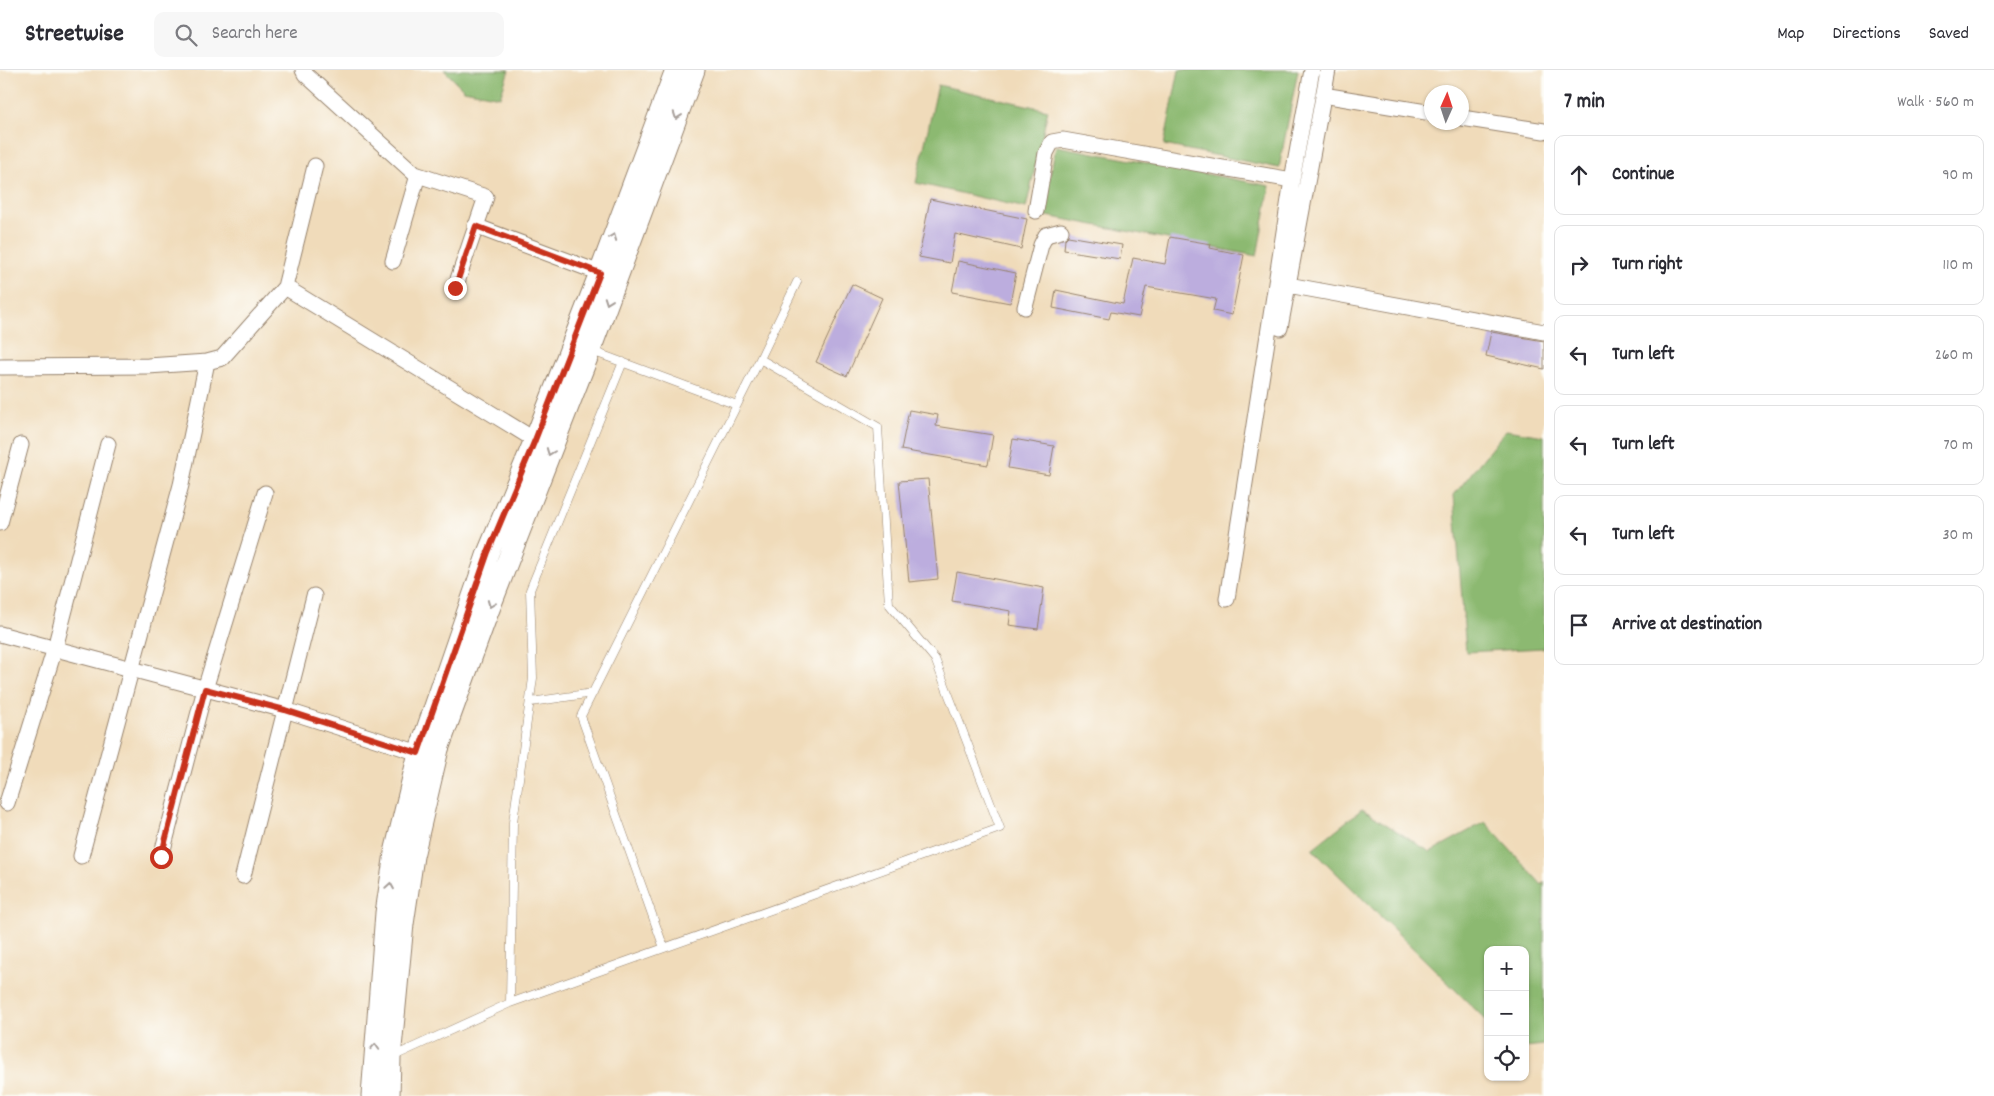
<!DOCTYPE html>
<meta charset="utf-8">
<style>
body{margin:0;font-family:Dekko,sans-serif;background:#f7f7f7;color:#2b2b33}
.controls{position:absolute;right:15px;bottom:15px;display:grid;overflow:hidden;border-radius:10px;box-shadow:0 1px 4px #0004}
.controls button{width:45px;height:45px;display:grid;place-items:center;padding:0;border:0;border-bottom:1px solid #e1e1e2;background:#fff;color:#2b2b33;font:25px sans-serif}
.compass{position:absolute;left:1424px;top:15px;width:45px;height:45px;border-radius:50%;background:#fff;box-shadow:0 1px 4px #0004;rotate:3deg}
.stop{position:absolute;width:15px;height:15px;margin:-11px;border:4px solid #c8321e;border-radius:50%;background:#fff}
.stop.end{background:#c8321e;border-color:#fff;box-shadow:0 1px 5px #0008}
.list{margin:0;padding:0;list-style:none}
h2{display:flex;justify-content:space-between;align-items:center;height:65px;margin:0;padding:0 20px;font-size:21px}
h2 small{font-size:16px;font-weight:400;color:#7c7c81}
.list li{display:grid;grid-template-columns:32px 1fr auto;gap:15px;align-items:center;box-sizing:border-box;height:80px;margin:0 10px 10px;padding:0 10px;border:1px solid #e1e1e2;border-radius:10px}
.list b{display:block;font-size:19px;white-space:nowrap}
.list em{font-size:16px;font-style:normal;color:#7c7c81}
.icon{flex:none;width:28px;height:28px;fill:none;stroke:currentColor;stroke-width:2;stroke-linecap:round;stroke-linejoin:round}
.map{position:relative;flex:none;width:1544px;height:1026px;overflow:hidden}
header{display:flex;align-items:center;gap:30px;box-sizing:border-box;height:70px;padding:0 25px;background:#fff;border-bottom:1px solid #e1e1e2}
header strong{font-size:24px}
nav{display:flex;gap:28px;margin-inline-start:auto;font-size:18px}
.search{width:350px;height:45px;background:#f7f7f7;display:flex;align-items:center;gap:12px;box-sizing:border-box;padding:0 18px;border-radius:10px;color:#7c7c81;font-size:19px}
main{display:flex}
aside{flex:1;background:#fff}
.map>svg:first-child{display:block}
.forest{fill:#8cb971;stroke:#647248}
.building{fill:#bcadde}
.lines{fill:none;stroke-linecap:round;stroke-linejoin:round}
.service-casing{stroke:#96826c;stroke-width:9}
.minor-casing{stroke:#96826c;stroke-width:17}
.secondary-casing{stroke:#96826c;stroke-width:23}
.service{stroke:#fff;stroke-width:8}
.minor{stroke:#fff;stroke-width:15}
.secondary{stroke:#fff;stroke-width:21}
.oneway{stroke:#a79f9a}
.route{stroke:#c8321e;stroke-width:6}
</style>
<header>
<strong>Streetwise</strong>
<div class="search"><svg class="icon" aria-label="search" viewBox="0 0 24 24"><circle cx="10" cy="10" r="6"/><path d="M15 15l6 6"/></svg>Search here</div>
<nav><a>Map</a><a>Directions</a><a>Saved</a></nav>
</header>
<main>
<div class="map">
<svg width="1544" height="1026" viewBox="0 0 1544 1026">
<rect width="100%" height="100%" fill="#fdfcf7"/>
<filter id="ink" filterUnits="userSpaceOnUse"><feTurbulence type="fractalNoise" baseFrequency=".02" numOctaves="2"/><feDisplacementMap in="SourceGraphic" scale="10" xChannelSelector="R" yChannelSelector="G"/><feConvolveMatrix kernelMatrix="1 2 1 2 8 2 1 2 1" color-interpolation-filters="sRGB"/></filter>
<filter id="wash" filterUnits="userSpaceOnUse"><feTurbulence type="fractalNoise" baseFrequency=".0096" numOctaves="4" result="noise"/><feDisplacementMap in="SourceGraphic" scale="20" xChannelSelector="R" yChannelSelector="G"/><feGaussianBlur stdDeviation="1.12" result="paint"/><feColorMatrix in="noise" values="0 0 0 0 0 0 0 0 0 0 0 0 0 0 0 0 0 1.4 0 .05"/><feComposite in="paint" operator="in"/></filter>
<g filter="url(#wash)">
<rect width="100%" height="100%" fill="#f0dbba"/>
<path class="forest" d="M444 0H509L500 27 464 20Z
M1179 0H1298L1279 98 1164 75Z
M938 15 1048 40 1026 138 916 113Z
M1056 76 1270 116 1257 186 1042 145Z
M1506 360 1544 366V578L1466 582 1454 425Z
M1362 739 1430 782 1485 752 1542 815 1544 812V975L1525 977V880H1488V952L1312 779Z"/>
<g id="blocks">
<path class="building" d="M930 129 1027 149 1021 179 955 164 950 193 919 187Z
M1068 166 1122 175 1120 189 1064 180 1065 169Z
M1170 167 1211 174 1210 178 1244 185 1232 245 1213 241 1216 229 1146 217 1139 247 1111 242 1109 249 1053 238 1056 220 1123 234 1133 188 1165 194Z
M958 191 1016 203 1010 233 952 222Z
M852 214 882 228 847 306 816 292Z
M1491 262 1544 271V299L1486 286Z
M909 340 938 345 936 356 993 365 988 395 901 380Z
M1013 369 1054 376 1049 405 1008 398Z
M928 409 938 509 909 512 899 411Z
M957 502 1044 518 1038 559 1009 555 1011 541 952 531Z"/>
</g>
</g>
<g filter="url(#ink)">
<use href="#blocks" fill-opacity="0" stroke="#96826c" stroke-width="1"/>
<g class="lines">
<g class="service-casing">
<path id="service" d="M592 281 737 335
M531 632 593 623
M664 878 581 646 760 289 797 212
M510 933 513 752 533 608 530 520 623 292
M392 987 510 933 1000 758 935 589 889 534 878 357 760 289"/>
</g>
<g class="minor-casing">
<path id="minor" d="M303 0 305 4 415 104 486 127 455 218
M1323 25 1432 43
M1462 48 1544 61
M1036 141 1046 83 1052 72 1063 70 1292 110
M475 156 600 203
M393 191 418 105
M1288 215 1544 262
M285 217 315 96
M1025 237 1041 175 1046 165 1061 161
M1280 258 1328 0
M0 297 148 296 207 292 222 288 285 217 535 370
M0 453 21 375
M1227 529 1292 110 1312 0
M0 564 285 640 419 683
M7 733 55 578 108 374
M81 786 181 415 207 292
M161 787 205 619 265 423
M243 806 314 526"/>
</g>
<g class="secondary-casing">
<path id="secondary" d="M372 1026 386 843 395 783 419 683 488 483 535 370 600 203 676 0
M389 1026 390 988 403 854 413 786 438 679 487 544 590 280 694 0"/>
</g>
<use href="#service" class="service"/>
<use href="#minor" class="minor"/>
<use href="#secondary" class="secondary"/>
</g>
<defs><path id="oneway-chevron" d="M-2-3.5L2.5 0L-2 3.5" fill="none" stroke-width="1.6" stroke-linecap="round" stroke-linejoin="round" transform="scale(1.25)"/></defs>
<g class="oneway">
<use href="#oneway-chevron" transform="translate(677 46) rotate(110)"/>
<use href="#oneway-chevron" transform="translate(613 167) rotate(-69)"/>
<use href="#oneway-chevron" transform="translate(608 231) rotate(110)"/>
<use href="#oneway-chevron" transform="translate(550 382) rotate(111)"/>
<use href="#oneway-chevron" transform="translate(491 534) rotate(111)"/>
<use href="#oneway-chevron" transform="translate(390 816) rotate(-81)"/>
<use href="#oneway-chevron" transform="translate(375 977) rotate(-86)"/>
</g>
</g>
<g class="lines" filter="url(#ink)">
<path class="route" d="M161 787 205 619 285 640 418 683 488 482 535 370 600 203 476 156 455 218"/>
</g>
</svg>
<div class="controls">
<button>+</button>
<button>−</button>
<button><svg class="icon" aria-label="locate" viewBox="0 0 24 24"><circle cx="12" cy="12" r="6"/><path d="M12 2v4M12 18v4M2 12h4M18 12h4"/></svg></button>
</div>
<svg class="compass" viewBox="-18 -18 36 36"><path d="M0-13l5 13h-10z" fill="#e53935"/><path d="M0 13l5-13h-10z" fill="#7c7c81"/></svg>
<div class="stop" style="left:161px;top:787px"></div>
<div class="stop end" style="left:455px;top:218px"></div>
</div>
<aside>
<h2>7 min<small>Walk · 560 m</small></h2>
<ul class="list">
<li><svg class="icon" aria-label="ahead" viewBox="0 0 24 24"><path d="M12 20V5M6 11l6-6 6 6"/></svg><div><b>Continue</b></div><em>90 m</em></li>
<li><svg class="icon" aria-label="right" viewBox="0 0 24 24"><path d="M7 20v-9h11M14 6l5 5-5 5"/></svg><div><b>Turn right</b></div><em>110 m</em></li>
<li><svg class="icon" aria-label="left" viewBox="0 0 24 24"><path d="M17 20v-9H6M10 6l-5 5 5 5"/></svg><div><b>Turn left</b></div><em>260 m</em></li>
<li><svg class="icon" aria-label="left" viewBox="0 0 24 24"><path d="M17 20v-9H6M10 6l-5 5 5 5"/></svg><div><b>Turn left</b></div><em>70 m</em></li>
<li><svg class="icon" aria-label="left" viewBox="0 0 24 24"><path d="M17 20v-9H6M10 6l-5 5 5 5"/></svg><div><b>Turn left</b></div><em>30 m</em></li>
<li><svg class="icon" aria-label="arrive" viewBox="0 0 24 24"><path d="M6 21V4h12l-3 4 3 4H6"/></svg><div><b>Arrive at destination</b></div></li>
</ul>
</aside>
</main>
